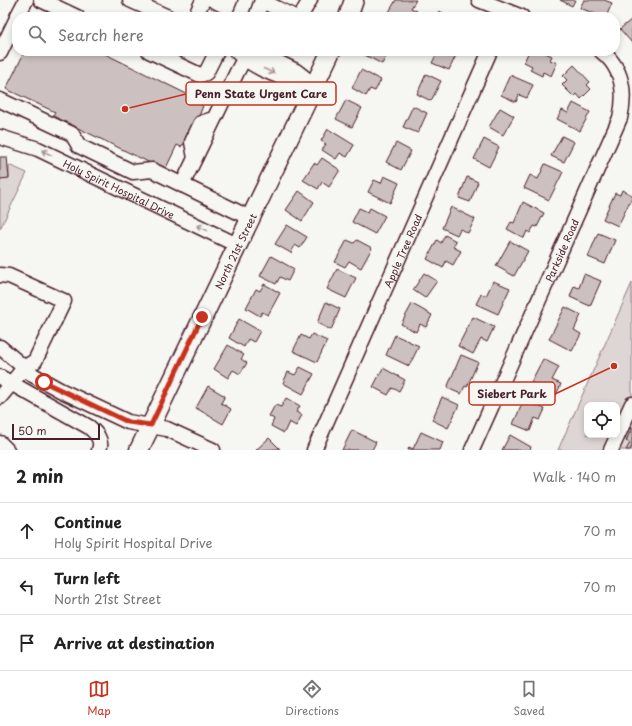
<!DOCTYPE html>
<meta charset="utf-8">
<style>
body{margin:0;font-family:"Playpen Sans",sans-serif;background:#f6f6f6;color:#222}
.controls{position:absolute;right:12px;bottom:12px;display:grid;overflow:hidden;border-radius:8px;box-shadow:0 2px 6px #0003}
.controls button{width:36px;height:36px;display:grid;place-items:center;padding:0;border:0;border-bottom:1px solid #e0e0e0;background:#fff;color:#222;font:20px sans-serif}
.scale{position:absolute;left:12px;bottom:10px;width:88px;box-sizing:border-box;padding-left:4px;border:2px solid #4a1f2b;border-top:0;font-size:11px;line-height:14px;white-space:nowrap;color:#4a1f2b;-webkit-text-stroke:3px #f6f6f2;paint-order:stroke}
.stop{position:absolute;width:12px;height:12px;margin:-9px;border:3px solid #c8321e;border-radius:50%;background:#fff}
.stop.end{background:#c8321e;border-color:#fff;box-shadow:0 1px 4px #0008}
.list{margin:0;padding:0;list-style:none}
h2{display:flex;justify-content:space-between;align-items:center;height:52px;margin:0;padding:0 16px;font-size:17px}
h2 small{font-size:13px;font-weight:400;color:#767676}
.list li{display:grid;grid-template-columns:26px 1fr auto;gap:12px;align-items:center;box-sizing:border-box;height:56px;padding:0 16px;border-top:1px solid #e0e0e0}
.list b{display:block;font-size:15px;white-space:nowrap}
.list p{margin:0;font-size:13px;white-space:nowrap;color:#767676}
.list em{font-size:13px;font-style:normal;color:#767676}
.icon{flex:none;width:22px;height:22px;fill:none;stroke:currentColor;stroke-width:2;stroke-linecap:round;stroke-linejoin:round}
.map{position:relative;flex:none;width:632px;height:450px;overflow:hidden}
.search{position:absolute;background:#fff;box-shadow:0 2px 6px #0003;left:12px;right:12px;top:12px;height:44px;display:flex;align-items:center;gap:10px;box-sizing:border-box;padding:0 14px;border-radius:16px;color:#767676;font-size:15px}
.sheet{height:220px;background:#fff}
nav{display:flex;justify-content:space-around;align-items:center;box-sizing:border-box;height:56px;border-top:1px solid #e0e0e0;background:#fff;font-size:11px;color:#767676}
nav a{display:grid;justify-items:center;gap:2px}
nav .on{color:#c8321e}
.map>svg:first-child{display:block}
.green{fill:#ddd6d5;stroke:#947a80;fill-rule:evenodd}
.building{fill:#ccc1c0;stroke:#4a1f2b}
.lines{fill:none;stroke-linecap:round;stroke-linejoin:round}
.minor-casing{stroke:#4a1f2b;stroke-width:17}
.major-casing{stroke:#4a1f2b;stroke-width:21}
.minor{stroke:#f6f6f2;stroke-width:14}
.major{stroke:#f6f6f2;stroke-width:18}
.oneway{stroke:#a99598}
.route{stroke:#c8321e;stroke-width:5}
.labels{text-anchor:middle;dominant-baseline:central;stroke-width:3;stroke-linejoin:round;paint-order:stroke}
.street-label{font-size:10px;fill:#4a1f2b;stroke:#f6f6f2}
.leader{fill:none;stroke:#c8321e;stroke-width:1.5}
.callout-dot{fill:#c8321e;stroke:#f6f6f2;stroke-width:1.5}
.callout{fill:#f6f6f2;stroke:#c8321e;stroke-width:1.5}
.callout-label{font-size:11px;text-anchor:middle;font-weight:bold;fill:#4a1f2b}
</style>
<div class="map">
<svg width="632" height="450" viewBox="0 0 632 450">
<rect width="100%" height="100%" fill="#f6f6f2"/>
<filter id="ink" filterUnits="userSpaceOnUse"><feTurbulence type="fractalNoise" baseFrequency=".025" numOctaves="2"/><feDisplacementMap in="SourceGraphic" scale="8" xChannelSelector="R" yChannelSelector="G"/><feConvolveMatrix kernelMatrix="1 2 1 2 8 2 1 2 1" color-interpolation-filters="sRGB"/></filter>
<g filter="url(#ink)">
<path class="green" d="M9 165 27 173 0 229V179L9 178Z
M632 283V450H558ZM587 405H617V435H587Z"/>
<path class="building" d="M396 0H416L411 8 417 11 414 17H386Z
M560 0H575L572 6Z
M584 0H604L612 3 606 17H603L580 8Z
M439 11 451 17H436Z
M632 19V43L620 29Z
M25 51H99L199 100 198 103 203 106 199 116 203 127 196 141 182 145 181 147 177 145 165 170 53 116 55 112 6 89Z
M365 51H389L382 64 363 54Z
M438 51H458L449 70 432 63Z
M529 51H541L552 56 550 60 557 63 551 76 543 72 542 76 530 70 532 66 524 62Z
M574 65 590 82 587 85 591 89 581 99 577 94 574 97 562 85 567 80 563 76Z
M361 70 381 80 375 91 370 89 366 96 352 88Z
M426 74 441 81 431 101 417 94Z
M510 75 533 85 527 98 519 95 516 102 501 95Z
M346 100 362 108 352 127 336 119Z
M573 103 590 112 580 131 557 119 562 110 568 113Z
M413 106 427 113 418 133 403 127Z
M500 108 514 116 503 135 489 127Z
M328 129 354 145 347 157 340 153 336 159 322 150 326 144 321 141Z
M562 136 574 142 564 162 551 156Z
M484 139 499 147 489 167 474 159Z
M396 143 411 151 401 170 386 162Z
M0 157H7L9 178 0 179Z
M322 158 340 170 329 187 322 182 318 189 303 180 314 163 317 165Z
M545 164 563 172 549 200 524 188 530 175 538 179Z
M384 176 399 183 390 203 368 192 374 180 381 183Z
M467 177 478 182 470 202 459 198Z
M622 190 632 195V197L618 226 603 219 615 193 620 195Z
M299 191 314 202 302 221 286 210Z
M523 202 544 213 537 227 534 226 530 233 527 231 524 238 507 229 511 222 514 223Z
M451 207 475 219 468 233 460 229 457 235 442 228Z
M359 208 368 212 370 208 385 216 375 234 352 222Z
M287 225 307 237 300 248 295 245 291 253 275 244Z
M598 233 615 240 605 264 588 257Z
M445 235 456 241 453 247 461 251 453 265 446 261 443 268 427 259 437 240 441 243Z
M347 240 354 243 357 240 372 248 361 268 349 261 345 267 335 262Z
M510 241 528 251 514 276 496 266Z
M271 256 294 269 288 281 280 277 276 284 260 276Z
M337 269 356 278 346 298 327 289Z
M424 273 437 281 425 298 413 290Z
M584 274 601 281 590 306 570 297 574 286 579 288Z
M493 281 510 288 498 314 476 304 481 294 486 296Z
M264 284 280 293 268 315 262 312 260 316 246 308 256 289 260 291Z
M326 302 340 309 331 330 317 323Z
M412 304 432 315 426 327 420 324 416 332 401 324Z
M565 307 581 315 574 330 581 334 572 351 549 339Z
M473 317 494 327 487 342 481 339 473 354 458 346Z
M239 319 260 331 254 342 248 339 244 347 229 338Z
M312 334 327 341 317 362 293 351 301 335 309 339Z
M395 335 419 346 409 366 386 355Z
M228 345 244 355 241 359 247 363 240 374 233 370 228 378 214 369Z
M461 355 478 362 467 387 465 386 461 394 447 388Z
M543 359 559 367 552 380 561 384 556 395 531 382Z
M300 367 314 374 303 394 283 383 288 372 295 375Z
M383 368 405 380 399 391 392 388 388 395 373 387Z
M208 386 225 396 221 403 231 409 223 424 196 408Z
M442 397 459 405 448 428 432 420Z
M286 398 300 406 296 412 302 415 296 426 289 422 284 433 271 426 274 419 269 416 275 405 281 407Z
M524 400 545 409 540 420 535 418 530 431 513 424Z
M632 427V446L630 450H626L630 443 626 441Z
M352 430 376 442 372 450H342Z
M421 432 443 442 440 450H408L409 447 413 449Z
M510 435 531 447 530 450H502Z
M269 438 280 449 256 450Z"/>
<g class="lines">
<g class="minor-casing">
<g id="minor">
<path d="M41 0 77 17"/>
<path d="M130 0 168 17"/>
<path d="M213 0 227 7 230 0"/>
<path d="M479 0 522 17"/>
<path d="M262 1 295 17"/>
<path d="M17 17 26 0"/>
<path d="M195 17 203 0"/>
<path d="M256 17 262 0"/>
<path d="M300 17 310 0"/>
<path d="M149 51 200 75 206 73 217 51"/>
<path d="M236 51C255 70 287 81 314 85"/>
<path d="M255 51 296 71 314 85"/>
<path d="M0 53 17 18"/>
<path d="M0 100 72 134 79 146 133 172 152 170 250 218"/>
<path id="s1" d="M0 137 38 149 237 245"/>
<path d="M195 158 192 142 201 123 210 120"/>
<path d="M182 185 237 72 244 59"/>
<path d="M0 275 9 276 64 301 35 361 24 368 0 397"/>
<path d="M0 347 33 375 60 390 128 422 167 429 213 450"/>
<path d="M0 377 89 427C96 433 103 440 99 450"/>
<path d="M0 443 7 450"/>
<path id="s2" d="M314 450 490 51"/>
<path id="s3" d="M472 450 620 118C626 93 623 68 601 51"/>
<path d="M611 450 632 404"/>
</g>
</g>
<g class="major-casing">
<g id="major">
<path d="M348 17 354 0"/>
<path id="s4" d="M139 450 331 51"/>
</g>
</g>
<use href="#minor" class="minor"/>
<use href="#major" class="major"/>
</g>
<defs><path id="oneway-shaft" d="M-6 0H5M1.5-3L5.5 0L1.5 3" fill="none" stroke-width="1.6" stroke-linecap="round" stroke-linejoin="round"/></defs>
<g class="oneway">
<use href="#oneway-shaft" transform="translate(269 71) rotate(25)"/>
<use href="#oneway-shaft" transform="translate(47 153) rotate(-154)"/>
<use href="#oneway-shaft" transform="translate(202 228) rotate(-154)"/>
</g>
</g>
<g class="lines" filter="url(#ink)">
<path class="route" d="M44 382 128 422 151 425 202 317"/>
</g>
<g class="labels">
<g class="street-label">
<text stroke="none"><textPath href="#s1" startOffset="130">Holy Spirit Hospital Drive</textPath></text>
<text stroke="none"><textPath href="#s4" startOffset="221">North 21st Street</textPath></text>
<text stroke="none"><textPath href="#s2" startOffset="218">Apple Tree Road</textPath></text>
<text stroke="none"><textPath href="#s3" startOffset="219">Parkside Road</textPath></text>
</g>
</g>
<path class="leader" d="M125 109L186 94M614 366L555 394"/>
<g class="callout-dot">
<circle cx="125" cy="109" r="4"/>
<circle cx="614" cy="366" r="4"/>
</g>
<g class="callout">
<rect x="186" y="82" width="150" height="23" rx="4"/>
<rect x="469" y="382" width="86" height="23" rx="4"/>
</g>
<g class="callout-label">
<text x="261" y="98">Penn State Urgent Care</text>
<text x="512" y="398">Siebert Park</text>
</g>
</svg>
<div class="controls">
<button><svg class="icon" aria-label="locate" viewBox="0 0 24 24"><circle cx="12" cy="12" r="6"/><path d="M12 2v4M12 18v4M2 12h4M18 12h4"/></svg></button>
</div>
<div class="scale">50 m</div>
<div class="stop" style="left:44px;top:382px"></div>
<div class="stop end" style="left:202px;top:317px"></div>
<div class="search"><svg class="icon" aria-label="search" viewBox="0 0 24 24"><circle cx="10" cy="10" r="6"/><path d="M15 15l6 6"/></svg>Search here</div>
</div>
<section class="sheet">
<h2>2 min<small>Walk · 140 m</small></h2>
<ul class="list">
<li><svg class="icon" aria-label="ahead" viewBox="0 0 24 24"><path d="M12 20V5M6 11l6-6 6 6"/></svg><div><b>Continue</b><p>Holy Spirit Hospital Drive</p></div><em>70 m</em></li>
<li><svg class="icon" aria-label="left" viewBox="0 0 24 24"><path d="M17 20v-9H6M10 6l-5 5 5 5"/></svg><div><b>Turn left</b><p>North 21st Street</p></div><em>70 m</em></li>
<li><svg class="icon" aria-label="arrive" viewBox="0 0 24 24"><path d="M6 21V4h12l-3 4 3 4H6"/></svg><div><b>Arrive at destination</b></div></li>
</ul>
</section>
<nav>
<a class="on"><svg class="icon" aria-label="map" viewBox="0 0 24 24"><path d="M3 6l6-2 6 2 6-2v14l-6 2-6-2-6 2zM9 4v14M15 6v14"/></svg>Map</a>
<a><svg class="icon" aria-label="directions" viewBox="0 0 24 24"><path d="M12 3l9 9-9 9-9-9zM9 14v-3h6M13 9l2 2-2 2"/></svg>Directions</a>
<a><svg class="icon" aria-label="saved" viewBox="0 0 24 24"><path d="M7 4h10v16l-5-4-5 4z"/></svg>Saved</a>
</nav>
